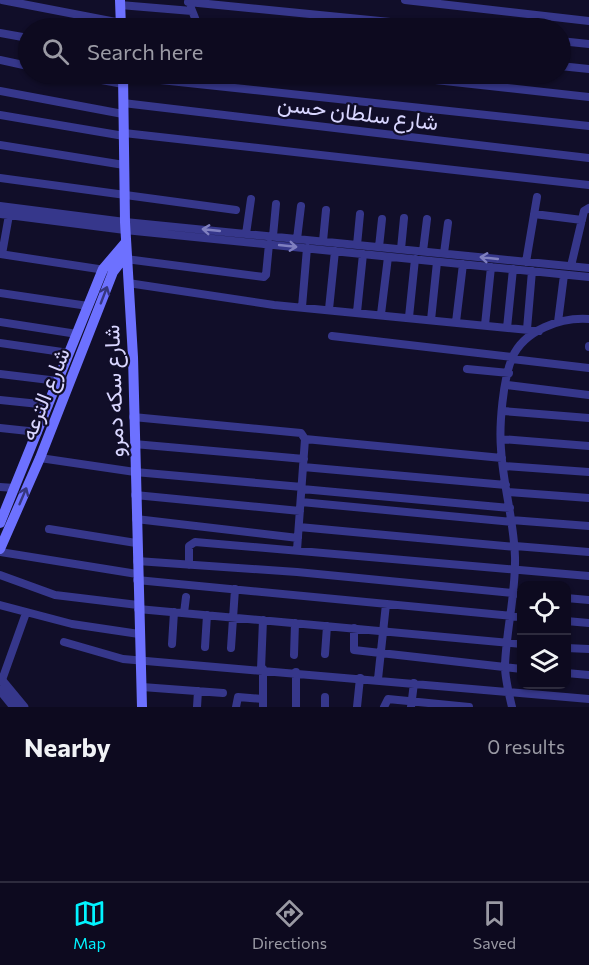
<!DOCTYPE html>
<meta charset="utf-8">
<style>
body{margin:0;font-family:Commissioner,Vazirmatn,sans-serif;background:#161328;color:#f1f3f6}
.controls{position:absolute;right:18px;bottom:18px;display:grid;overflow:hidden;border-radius:12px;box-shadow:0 2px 4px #0004}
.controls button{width:54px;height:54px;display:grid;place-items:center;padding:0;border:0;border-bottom:2px solid #2d2b3d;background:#0d0a1f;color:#f1f3f6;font:30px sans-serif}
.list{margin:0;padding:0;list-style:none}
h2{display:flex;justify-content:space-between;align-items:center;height:78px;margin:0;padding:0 24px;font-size:26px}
h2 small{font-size:20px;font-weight:400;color:#9a9aa4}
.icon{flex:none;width:33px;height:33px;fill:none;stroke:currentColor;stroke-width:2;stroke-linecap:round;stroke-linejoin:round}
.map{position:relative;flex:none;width:589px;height:707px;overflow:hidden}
.search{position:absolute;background:#0d0a1f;box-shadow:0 2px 4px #0004;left:18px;right:18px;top:18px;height:66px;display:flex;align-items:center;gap:15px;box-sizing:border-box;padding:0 21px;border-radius:33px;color:#9a9aa4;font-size:22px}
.sheet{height:174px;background:#0d0a1f}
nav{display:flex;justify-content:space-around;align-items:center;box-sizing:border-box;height:84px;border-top:2px solid #2d2b3d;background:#0d0a1f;font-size:16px;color:#9a9aa4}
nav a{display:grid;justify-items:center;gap:3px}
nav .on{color:#02f3ff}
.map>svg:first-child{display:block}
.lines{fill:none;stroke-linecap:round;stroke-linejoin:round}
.minor{stroke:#36378b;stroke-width:8}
.tertiary{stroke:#36378b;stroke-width:9}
.secondary{stroke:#6d71ff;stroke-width:10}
.oneway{stroke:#7f7fbf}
.oneway2{stroke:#36367f}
.labels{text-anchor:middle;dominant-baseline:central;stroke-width:4.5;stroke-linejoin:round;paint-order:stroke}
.street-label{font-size:22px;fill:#d9d6ff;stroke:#110e29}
</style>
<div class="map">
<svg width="589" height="707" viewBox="0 0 589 707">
<rect width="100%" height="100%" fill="#110e29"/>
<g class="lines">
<path class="minor" d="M2 0 121 23
M405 0 589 21
M188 2 451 28
M120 5 192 11
M191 8 199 28
M0 33 28 38
M560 41 589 44
M0 60 28 66
M560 66 589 69
M70 74 123 84
M381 74 589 97
M123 76 589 126
M196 83 197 74
M0 91 123 114
M123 103 589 158
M0 115 124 136
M124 133 589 185
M0 145 124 165
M0 178 236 210
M0 206 125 222 589 268
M0 214 125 230 589 277
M534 214 582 220
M246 234 251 199
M273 236 276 204
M297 239 301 206
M323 241 326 210
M357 245 360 214
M379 247 382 219
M401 249 404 218
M423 251 427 219
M444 253 448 223
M0 254 105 270
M2 254 9 215
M126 259 264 277 266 275 269 244
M526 262 537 197
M571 266 584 211 589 208
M128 283 274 305 539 331
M0 293 88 306
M302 307 307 248
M329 309 335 251
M357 312 363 254
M381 314 388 257
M409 317 415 259
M431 320 437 262
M0 322 77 334
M456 322 463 264
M558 322 564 275
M485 325 491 267
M507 328 513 269
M527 329 532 271
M332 336 513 357
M0 343 69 353
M589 347V346
M512 359 589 368
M467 369 509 373
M0 374 58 381
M507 385 589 395
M0 400 49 405
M503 411 589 418
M133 417 301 433 305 439 502 458
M0 428 38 432
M501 439 589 446
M134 444 304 459
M40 458 135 472 302 487
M503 466 589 472
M303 467 506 485
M0 487 15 488
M302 489 510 508
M507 492 589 498
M135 495 300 511
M301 502 512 522
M136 519 298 538
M511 520 589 526
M299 527 515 547
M49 529 136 543
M515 546 589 552
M297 550 305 439
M0 552 137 574
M137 561 297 572 522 594
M189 565V546L195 542 589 576
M0 575 55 595 138 605
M137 580 522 617
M566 598 589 600
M0 605 72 624 139 634
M138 609 522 644
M184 613 186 597
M566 621 589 623
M354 628V650L522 669
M64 642 123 659 589 699
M172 644 174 612
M205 647 207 615
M231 648 235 589
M566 648 589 649
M325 654 327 626
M294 655 295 623
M261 669 263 620
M263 669V707
M566 673 589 675
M378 679 386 604
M2 680 26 613
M142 687 223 693
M197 707 198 691
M236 707 238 697 263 699
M296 707V672
M325 707V697
M357 707 360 678
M384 707 388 699 469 707
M411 707 414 683
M512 707C509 694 505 679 505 666 506 630 516 594 515 557 514 521 503 485 501 449 499 425 503 380 512 358 524 330 561 317 589 319"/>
<path class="tertiary" d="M0 678 24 707
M0 690 14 707"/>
<path class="secondary" d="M120 0 121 28
M123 74 125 222 133 357 142 707
M0 523 103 269 126 242
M0 549 40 458 113 272 126 255"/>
</g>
<defs><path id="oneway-shaft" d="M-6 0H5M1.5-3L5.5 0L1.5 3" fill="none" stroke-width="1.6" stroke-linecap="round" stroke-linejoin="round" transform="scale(1.5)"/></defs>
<g class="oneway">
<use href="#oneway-shaft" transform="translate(211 230) rotate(-174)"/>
<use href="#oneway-shaft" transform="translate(288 246) rotate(6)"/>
<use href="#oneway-shaft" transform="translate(489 258) rotate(-174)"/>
</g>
<g class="oneway2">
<use href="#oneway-shaft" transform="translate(104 295) rotate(-69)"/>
<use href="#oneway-shaft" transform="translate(23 496) rotate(-67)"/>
</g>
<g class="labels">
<g class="street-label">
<text transform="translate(358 112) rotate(7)">شارع سلطان حسن</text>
<text transform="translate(113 391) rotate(-92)">شارع سكه دمرو</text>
<text transform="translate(44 394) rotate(-68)">شارع الترعه</text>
</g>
</g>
</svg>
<div class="controls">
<button><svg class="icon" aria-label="locate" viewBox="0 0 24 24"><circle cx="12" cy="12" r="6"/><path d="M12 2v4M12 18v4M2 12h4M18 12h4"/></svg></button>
<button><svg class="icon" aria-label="layers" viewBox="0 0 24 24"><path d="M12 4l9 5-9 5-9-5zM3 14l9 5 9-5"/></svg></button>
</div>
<div class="search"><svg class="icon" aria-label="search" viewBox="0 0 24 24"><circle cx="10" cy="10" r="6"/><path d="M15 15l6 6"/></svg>Search here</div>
</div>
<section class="sheet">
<h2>Nearby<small>0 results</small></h2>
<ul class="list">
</ul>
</section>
<nav>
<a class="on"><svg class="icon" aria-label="map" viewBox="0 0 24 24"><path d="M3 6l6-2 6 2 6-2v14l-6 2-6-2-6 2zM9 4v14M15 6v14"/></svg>Map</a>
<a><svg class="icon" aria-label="directions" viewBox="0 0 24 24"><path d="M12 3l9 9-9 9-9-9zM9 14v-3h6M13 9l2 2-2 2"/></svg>Directions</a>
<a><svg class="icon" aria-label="saved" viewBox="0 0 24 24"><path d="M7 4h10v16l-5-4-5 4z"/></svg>Saved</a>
</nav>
